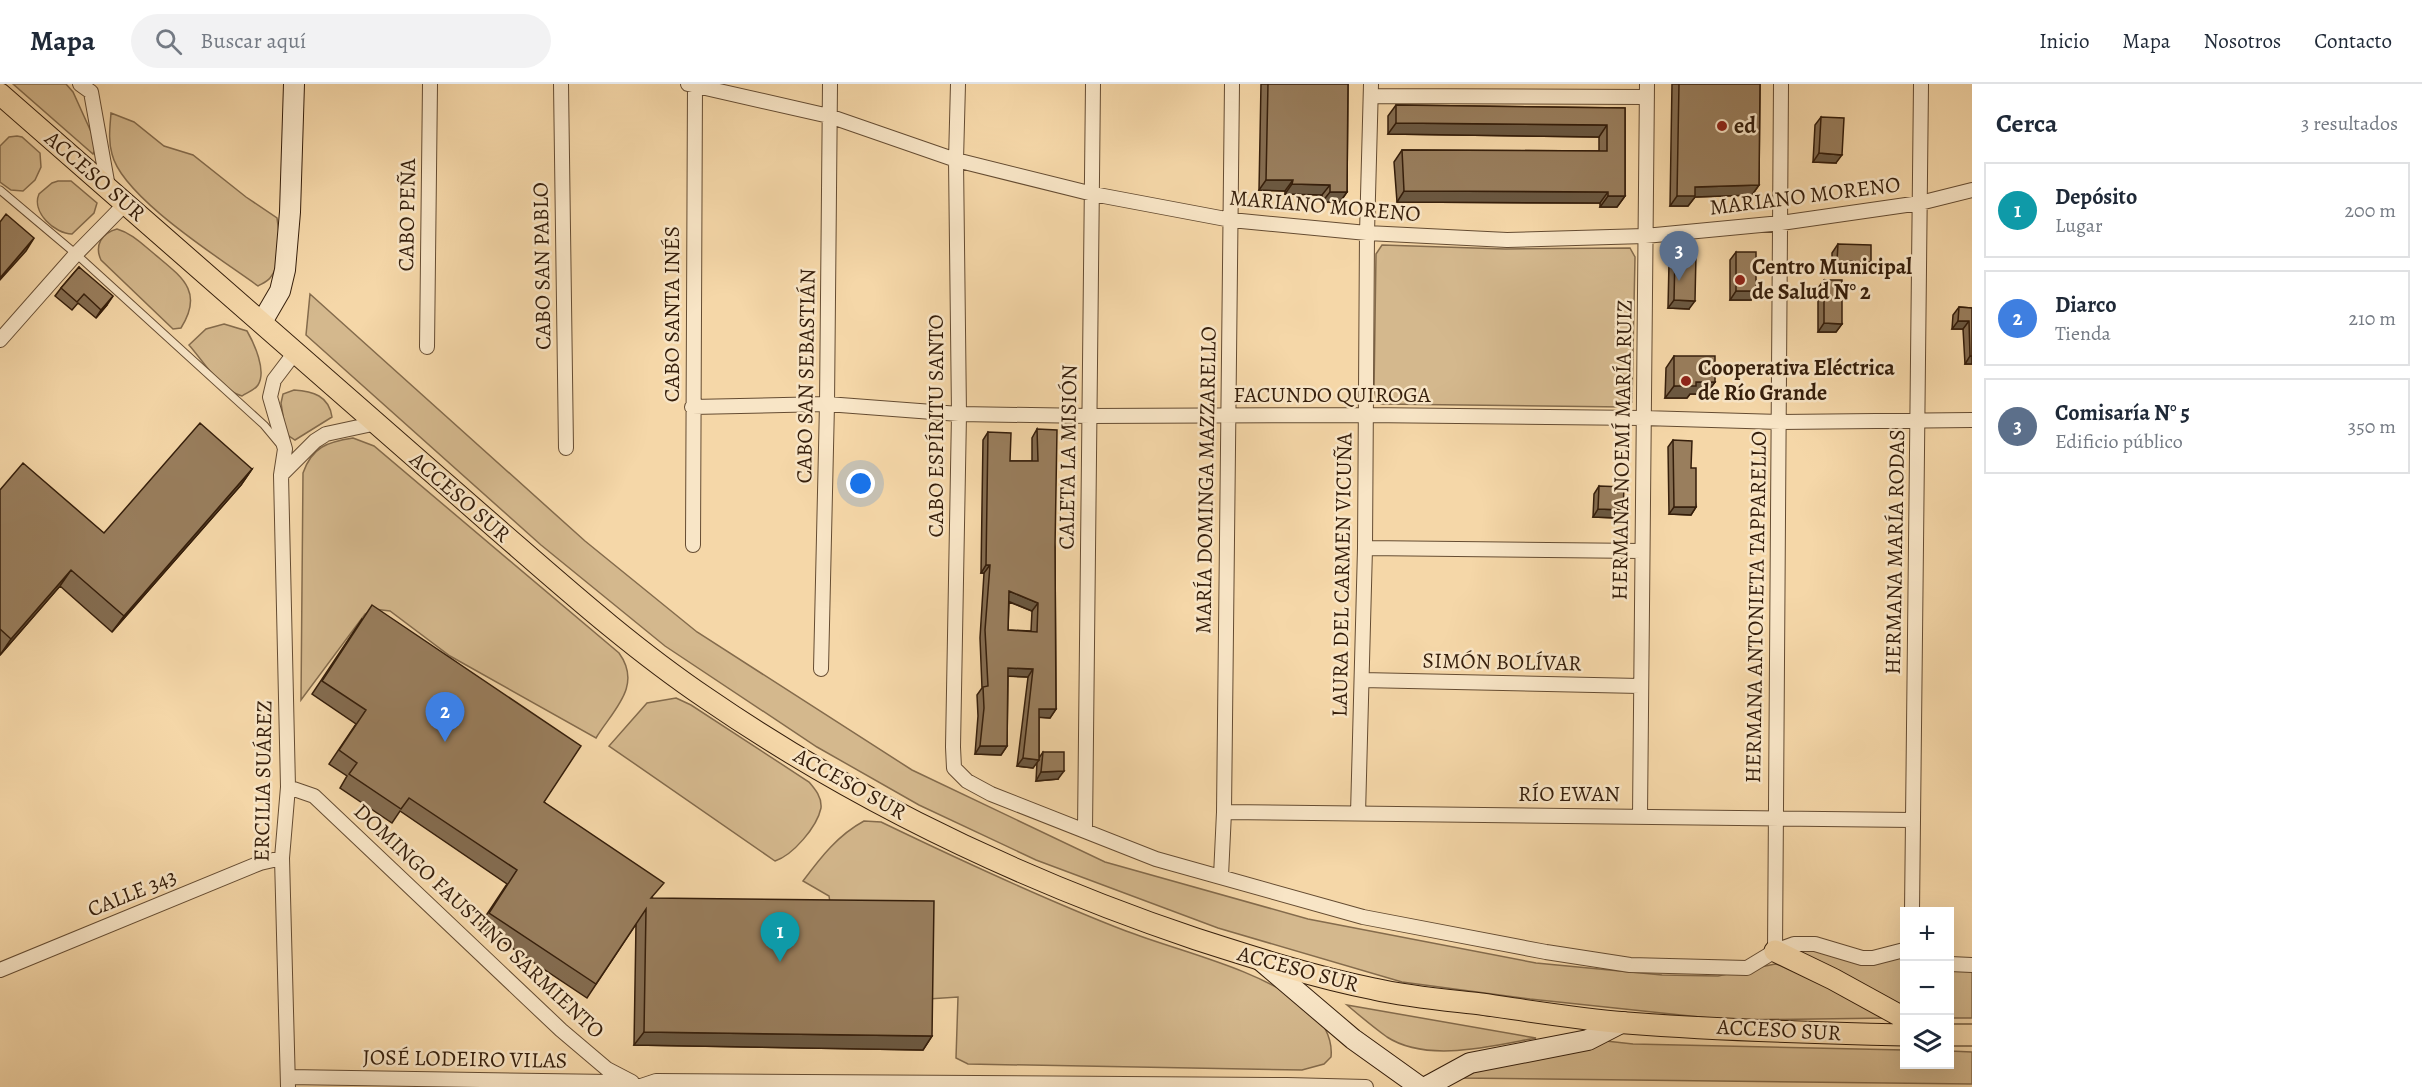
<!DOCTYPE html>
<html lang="es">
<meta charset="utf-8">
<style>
body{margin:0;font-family:Alegreya,serif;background:#f2f2f3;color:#1f2937}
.controls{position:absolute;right:18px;bottom:18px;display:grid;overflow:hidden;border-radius:0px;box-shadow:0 6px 24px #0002}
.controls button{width:54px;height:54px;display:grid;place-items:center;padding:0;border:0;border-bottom:2px solid #e0e1e3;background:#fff;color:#1f2937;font:30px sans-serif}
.you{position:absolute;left:861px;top:400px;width:21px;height:21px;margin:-15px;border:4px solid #fff;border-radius:50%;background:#1a73e8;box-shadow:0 0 0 9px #1a73e833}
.badge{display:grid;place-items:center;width:39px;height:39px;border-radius:50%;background:#8f2418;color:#fff;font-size:20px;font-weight:700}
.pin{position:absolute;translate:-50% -50px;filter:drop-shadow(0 2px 3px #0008)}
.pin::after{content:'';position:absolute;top:32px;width:21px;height:18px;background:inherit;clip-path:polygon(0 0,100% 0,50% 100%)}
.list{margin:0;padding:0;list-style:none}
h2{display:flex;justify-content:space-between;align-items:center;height:78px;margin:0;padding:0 24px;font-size:26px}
h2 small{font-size:20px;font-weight:400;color:#747a83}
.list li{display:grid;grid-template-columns:39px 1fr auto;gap:18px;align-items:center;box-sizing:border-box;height:96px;margin:0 12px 12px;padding:0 12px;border:2px solid #e0e1e3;border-radius:0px}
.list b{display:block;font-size:22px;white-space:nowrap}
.list p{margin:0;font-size:20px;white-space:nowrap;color:#747a83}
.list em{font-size:20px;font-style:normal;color:#747a83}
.icon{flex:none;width:33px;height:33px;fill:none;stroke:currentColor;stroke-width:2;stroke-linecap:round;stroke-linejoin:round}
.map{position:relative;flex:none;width:1972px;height:1003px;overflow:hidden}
header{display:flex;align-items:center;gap:36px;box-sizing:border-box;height:84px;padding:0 30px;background:#fff;border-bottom:2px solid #e0e1e3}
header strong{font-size:28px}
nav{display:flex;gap:33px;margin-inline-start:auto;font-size:21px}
.search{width:420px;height:54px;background:#f2f2f3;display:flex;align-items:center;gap:15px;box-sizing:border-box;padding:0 21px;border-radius:33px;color:#747a83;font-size:22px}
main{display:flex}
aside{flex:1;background:#fff}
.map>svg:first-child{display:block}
.green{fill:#d4b88d;stroke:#846b4c;stroke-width:1.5}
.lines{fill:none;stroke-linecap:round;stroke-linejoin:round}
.lane-casing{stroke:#654c32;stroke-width:9}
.street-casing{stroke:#654c32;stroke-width:16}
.secondary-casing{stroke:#351e0b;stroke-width:22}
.primary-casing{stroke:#351e0b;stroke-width:23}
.lane{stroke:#f8e5c6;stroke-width:7}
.street{stroke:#f8e5c6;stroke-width:14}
.secondary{stroke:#f8e5c6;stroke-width:20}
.primary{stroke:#f5d7a8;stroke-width:21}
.wall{fill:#846c50;stroke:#351e0b;stroke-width:1.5;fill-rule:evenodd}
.shaded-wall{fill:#6b5841;stroke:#351e0b;stroke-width:1.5}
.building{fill:#997e5d;stroke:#351e0b;stroke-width:1.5;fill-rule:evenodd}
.poi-dot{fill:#8f2418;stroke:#f8e5c6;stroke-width:2}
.labels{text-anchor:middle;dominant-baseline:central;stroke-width:5;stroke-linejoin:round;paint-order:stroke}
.poi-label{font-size:22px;font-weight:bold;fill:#351e0b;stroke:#f8e5c6;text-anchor:start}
.street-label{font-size:22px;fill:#351e0b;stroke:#f8e5c6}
</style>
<header>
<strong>Mapa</strong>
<div class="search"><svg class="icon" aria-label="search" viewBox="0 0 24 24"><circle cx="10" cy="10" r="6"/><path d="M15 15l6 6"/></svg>Buscar aquí</div>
<nav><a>Inicio</a><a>Mapa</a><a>Nosotros</a><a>Contacto</a></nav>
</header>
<main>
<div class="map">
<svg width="1972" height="1003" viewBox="0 0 1972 1003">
<rect width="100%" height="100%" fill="#f5d7a8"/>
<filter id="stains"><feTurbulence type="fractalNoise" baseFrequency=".00333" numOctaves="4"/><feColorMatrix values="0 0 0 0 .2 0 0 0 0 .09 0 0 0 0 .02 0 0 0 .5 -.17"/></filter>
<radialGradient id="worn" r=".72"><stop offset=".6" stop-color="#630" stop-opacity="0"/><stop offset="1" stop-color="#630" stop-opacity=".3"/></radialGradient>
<path class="green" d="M13 0H66L73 8 97 61 93 70Z
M111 29 134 38 164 62 193 71 246 113 277 134C280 151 282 180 270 194 267 198 261 200 258 202 221 175 122 113 112 70 108 56 110 43 111 29Z
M17 52 22 53 40 69 41 83 35 96 23 107 11 106 0 98V62L9 53Z
M58 97H71L97 119 94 129 72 150C55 150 31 128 39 110L52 99Z
M117 145C131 149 141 159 152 168 180 192 205 206 181 244L173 245 101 176C94 161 102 149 117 145Z
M1382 161 1505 165 1630 164 1635 173 1632 318 1624 323 1381 320 1377 317 1374 306 1376 170Z
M310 210 585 457 697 548 912 686 1105 778 1308 835 1536 879 1662 891 1718 892 1775 880 1791 883 1889 934 1728 936 1530 915 1402 898 1218 844 1036 776 919 721 817 663 665 562 541 461 306 251Z
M224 240 247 247C254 259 267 287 258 301 255 306 246 309 242 312 220 306 204 278 189 261L206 245Z
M294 306C313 307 329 312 332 333L295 356 286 350 281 319 283 310Z
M353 354 374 362 619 569C643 602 613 626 596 654L450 572 390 527 374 525 365 530 301 616 303 389C312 363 327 358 353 354Z
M676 614 691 621 809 698C815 705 822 713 821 724 817 743 793 771 775 777L609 662 647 619Z
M864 737 881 738C962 777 1043 815 1126 847 1184 869 1256 884 1306 922 1322 934 1333 954 1331 973L1324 980 1302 986 968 980 956 974 958 913 928 915 831 825 829 812 803 797C821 773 838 751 864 737Z
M1811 864 1904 874V927L1797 868V865Z
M1950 885H1972V934H1950Z
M1347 921 1536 954C1492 962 1427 979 1387 953 1373 943 1360 932 1347 921Z
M1606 957 1633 960 1904 966V980H1950V967L1972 968V1000L1459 994 1485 984Z"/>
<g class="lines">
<g class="lane-casing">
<path id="lane" d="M0 106 76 170 264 341 279 359"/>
</g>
<g class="street-casing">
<path id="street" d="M80 0 91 8 108 103
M561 0 566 364
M688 0 829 32 956 76 1093 110 1231 136 1367 149 1507 156 1645 152 1781 139 1920 119 1972 106
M958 0 956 76 959 330 953 663 954 684 967 697 991 710 1156 775 1363 833 1546 868 1630 881 1747 884 1775 867 1794 860H1815L1862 874H1873L1904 866
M1371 12 1647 13
M0 256 76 170 126 119
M427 263 430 0
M692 323 827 320 959 330 1090 332 1366 331 1643 334 1780 338 1972 336
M281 391 315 357 326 350 377 339
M693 461 695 0
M1365 464 1642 467
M821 585 827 320 830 0
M1362 596 1640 602
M288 703 314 712 561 946 607 985 632 998
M1224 728 1913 736
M1358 730 1365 464 1367 149 1371 0
M1640 732 1647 0
M1085 746 1093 0
M1221 792 1224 728 1232 0
M1912 828 1921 0
M1775 867 1781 0
M1950 880 1972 881
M0 886 260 779 282 774
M288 993 610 998 641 1002 656 997 1287 1001 1366 1003
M288 1003 282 774 288 703 281 391 285 365 270 313 274 296 296 267"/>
</g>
<g class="secondary-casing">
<path id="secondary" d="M262 238 280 207 285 186 290 128 294 0
M1259 875 1353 955 1420 1003
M1426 1003 1470 979 1588 956 1623 938"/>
</g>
<g class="primary-casing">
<path id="primary" d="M0 10 496 444C564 503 632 564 706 614 856 717 1024 797 1196 855 1255 874 1314 893 1374 905 1409 913 1446 916 1481 920 1530 927 1578 935 1627 939 1719 946 1812 949 1904 951
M1775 867 1833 895 1904 934
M1950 951H1972"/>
</g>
<use href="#lane" class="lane"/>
<use href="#street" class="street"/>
<use href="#secondary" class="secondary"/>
<use href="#primary" class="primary"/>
</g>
<path class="wall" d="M1261 0H1348L1347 108 1340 118H1322V111L1285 110V107L1259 106Z
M1672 0H1760L1759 101 1752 111 1695 113 1688 122H1670Z
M1396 21 1625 24V112L1617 123H1600V119L1397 118 1394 78 1402 66 1599 67V53L1388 50V32Z
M1821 33 1836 79 1813 78 1815 41Z
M1838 160 1865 186H1832V169Z
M1736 168 1751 216H1730V176Z
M1675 170 1689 225 1668 224 1669 178Z
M79 183 107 221 96 234 78 219 72 226 55 212 61 204Z
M1824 196 1842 240 1836 248H1818V204Z
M1959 223 1972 224V280H1965L1963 245H1952L1953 231Z
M1674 272 1715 298 1706 310H1690L1687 314H1665L1666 284Z
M1037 345 1055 463 1056 625 1050 634 1039 633V674L1043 668 1058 695 1036 697 1037 678 1033 684 1017 682 1028 593 1008 592 1007 662 1001 671 975 670 978 632 977 611 982 604 980 554 984 489H981L983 356 988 348 1010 377H1032V354ZM1009 518 1032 527 1031 547 1008 546Z
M1673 356 1691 384 1696 423 1691 431 1669 430 1668 363Z
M252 385 241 401 112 548 60 502 0 571V406L104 449Z
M1599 402 1617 434 1593 433 1594 410Z
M362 535 544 718 652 814 932 952 923 966 634 961 636 840 587 914 479 842 507 800 400 727 392 739 340 704 347 692 329 680 356 640 312 610Z"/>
<path class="shaded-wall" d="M1396 39 1607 41 1599 53 1388 50Z
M1819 69 1842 71 1836 79 1813 78Z
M1266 96H1293L1285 107 1259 106Z
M1292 100 1330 101 1322 111 1285 110Z
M1759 101 1752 111 1695 113 1688 122H1670L1677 112 1695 103Z
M1404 107 1608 108 1600 119 1397 118Z
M1330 108H1347L1340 118H1322Z
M1608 112H1625L1617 123H1600Z
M34 154 26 167 0 196V194Z
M1837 177 1871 178 1865 186H1832Z
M1736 207H1756L1751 216H1730Z
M113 212 107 221 96 234 101 226Z
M1674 216 1695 217 1689 225 1668 224Z
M1958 237H1969L1963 245H1952Z
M1824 239 1842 240 1836 248H1818Z
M1970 272H1972V280H1965Z
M1696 298H1715L1706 310H1690L1687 314H1665L1674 302Z
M252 385 241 401 112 548 124 532Z
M1674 423H1696L1691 431 1669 430Z
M1598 425 1623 426 1617 434 1593 433Z
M986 481H990L984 489H981Z
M71 486 60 502 0 571 11 555Z
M1009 507 1038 519 1032 527 1003 515Z
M1008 584 1033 585 1028 593 1002 592Z
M1039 625H1056L1050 634 1033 633Z
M980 662H1007L1001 671 975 670Z
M1023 674 1039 676 1033 684 1017 682Z
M1064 687 1058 695 1036 697 1041 688Z
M644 948 932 952 923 966 634 961Z"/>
<path class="building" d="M1268 0H1348L1347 108H1330V101L1292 100 1293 96H1266Z
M1679 0H1760L1759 101 1695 103V112H1677Z
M1396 21 1625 24V112H1608V108L1404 107 1402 66 1607 67V41L1396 39Z
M1821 33 1844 34 1842 71 1819 69Z
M6 130 34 154 0 194V138Z
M1838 160 1871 161V178L1837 177Z
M1736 168H1756V207H1736Z
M1675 170H1696L1695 217 1674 216Z
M79 183 113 212 101 226 84 210 77 218 61 204Z
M1824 196H1842V240L1824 239Z
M1959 223 1972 224V272H1970L1969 237H1958Z
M1674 272H1715V298H1696V302H1674Z
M200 339 252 385 124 532 71 486 11 555 0 545V406L23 379 104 449Z
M1037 345 1057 346 1055 463 1056 625H1039V676L1023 674 1033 585 1008 584 1007 662H980L984 624 983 603 988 602 985 546 990 481H986L988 348 1011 349 1010 377H1038ZM1009 507 1038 519 1037 548 1008 546Z
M1673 356 1692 357 1691 384H1696V423H1674Z
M1599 402 1624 403 1623 426 1598 425Z
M372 521 581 662 544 718 664 799 651 814 934 817 932 952 644 948 646 825 596 900 489 829 517 786 409 714 401 725 349 690 357 679 339 666 366 626 322 597Z
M1043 668H1064V687L1041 688Z"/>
<g class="poi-dot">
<circle cx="1722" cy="42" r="6"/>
<circle cx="1740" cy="196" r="6"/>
<circle cx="1686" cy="297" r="6"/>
</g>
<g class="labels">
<g class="poi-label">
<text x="1734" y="42">ed</text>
<text x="1752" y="183">Centro Municipal<tspan x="1752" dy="25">de Salud N° 2</tspan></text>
<text x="1698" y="284">Cooperativa Eléctrica<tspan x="1698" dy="25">de Río Grande</tspan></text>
</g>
<g class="street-label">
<text transform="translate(95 92) rotate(41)">ACCESO SUR</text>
<text transform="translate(1805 112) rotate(-7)">MARIANO MORENO</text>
<text transform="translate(1325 122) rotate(5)">MARIANO MORENO</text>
<text transform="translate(407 131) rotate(-89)">CABO PEÑA</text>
<text transform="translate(542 182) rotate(-91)">CABO SAN PABLO</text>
<text transform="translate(672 230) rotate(-90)">CABO SANTA INÉS</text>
<text transform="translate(806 292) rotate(-89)">CABO SAN SEBASTIÁN</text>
<text x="1332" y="311">FACUNDO QUIROGA</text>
<text transform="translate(936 342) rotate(-90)">CABO ESPÍRITU SANTO</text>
<text transform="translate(1622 366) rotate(-89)">HERMANA NOEMÍ MARÍA RUIZ</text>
<text transform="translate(1068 373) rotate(-89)">CALETA LA MISIÓN</text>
<text transform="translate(1206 396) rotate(-89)">MARÍA DOMINGA MAZZARELLO</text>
<text transform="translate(460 413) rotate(41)">ACCESO SUR</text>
<text transform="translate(1895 468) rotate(-89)">HERMANA MARÍA RODAS</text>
<text transform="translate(1342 491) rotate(-89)">LAURA DEL CARMEN VICUÑA</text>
<text transform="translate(1756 523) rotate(-89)">HERMANA ANTONIETA TAPPARELLO</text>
<text transform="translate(1502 578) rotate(1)">SIMÓN BOLÍVAR</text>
<text transform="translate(263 697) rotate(-89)">ERCILIA SUÁREZ</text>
<text transform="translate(850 700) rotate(29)">ACCESO SUR</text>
<text x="1569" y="710">RÍO EWAN</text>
<text transform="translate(132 809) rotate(-22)">CALLE 343</text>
<text transform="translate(479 837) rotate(43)">DOMINGO FAUSTINO SARMIENTO</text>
<text transform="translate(1298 885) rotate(15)">ACCESO SUR</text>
<text transform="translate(1779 946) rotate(3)">ACCESO SUR</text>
<text transform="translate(465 975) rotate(1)">JOSÉ LODEIRO VILAS</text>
</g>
</g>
<rect width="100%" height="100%" filter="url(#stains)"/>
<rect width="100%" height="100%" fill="url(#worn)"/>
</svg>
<div class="controls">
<button>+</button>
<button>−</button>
<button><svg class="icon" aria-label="layers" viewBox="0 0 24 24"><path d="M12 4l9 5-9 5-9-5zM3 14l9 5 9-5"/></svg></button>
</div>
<div class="you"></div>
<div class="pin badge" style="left:780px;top:878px;background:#0f9aa8">1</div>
<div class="pin badge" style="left:445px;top:658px;background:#3f7fe0">2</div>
<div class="pin badge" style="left:1679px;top:197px;background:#5c6f8a">3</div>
</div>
<aside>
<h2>Cerca<small>3 resultados</small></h2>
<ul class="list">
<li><span class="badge" style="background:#0f9aa8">1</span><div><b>Depósito</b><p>Lugar</p></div><em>200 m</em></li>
<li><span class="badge" style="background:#3f7fe0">2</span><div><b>Diarco</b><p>Tienda</p></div><em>210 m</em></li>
<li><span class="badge" style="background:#5c6f8a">3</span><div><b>Comisaría N° 5</b><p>Edificio público</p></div><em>350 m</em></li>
</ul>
</aside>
</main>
